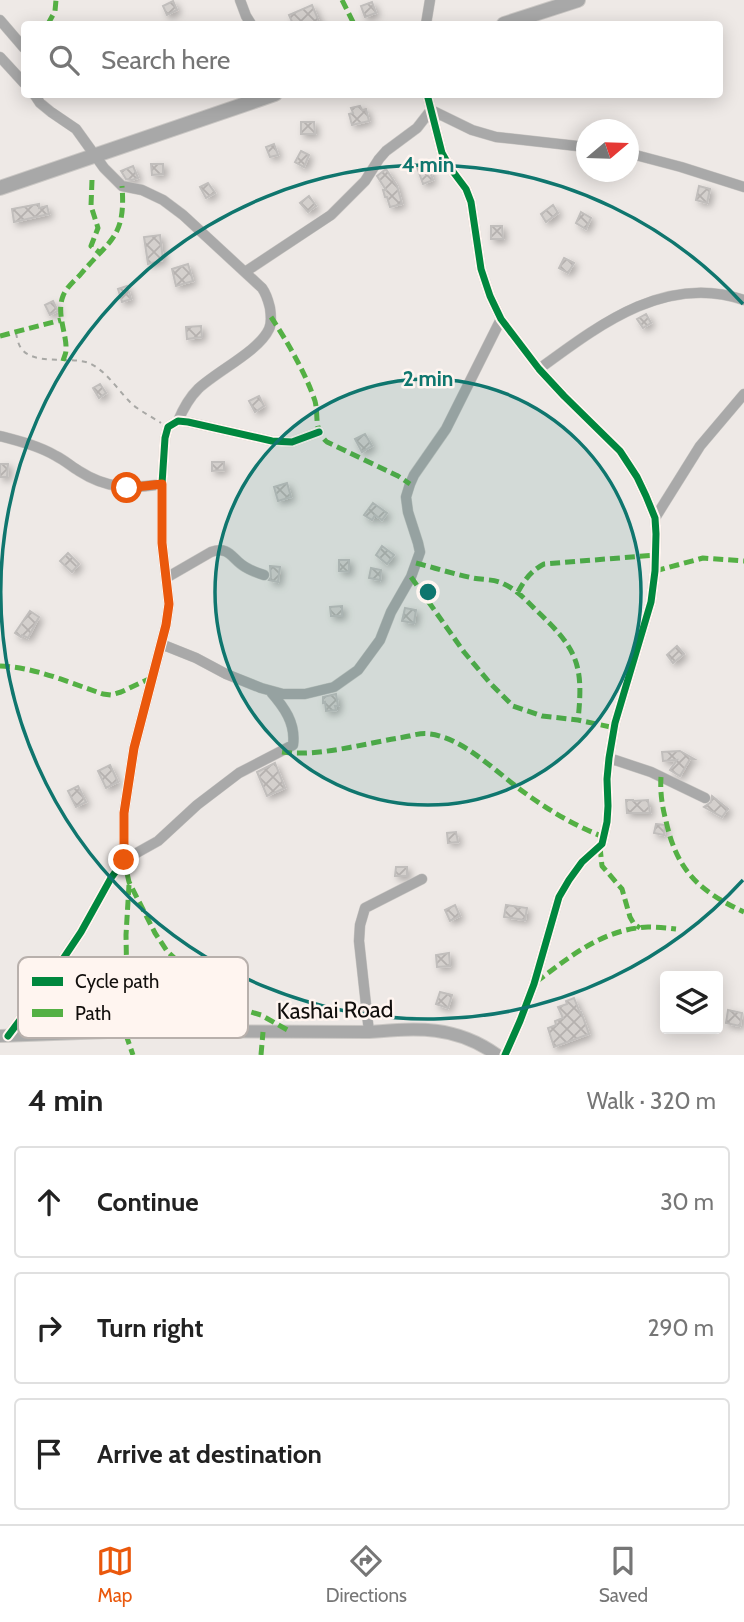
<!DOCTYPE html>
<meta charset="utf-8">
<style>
body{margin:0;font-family:Cabin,sans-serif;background:#f6f6f6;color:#222}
.controls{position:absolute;right:21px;bottom:21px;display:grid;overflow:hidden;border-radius:7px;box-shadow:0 4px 18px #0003}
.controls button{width:63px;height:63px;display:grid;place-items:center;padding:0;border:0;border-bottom:2px solid #e0e0e0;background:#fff;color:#222;font:35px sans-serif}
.compass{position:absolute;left:576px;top:119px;width:63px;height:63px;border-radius:50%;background:#fff;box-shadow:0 4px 18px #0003;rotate:71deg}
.stop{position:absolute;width:21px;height:21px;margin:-16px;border:5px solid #ea580c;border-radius:50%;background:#fff}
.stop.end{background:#ea580c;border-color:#fff;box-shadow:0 2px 7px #0008}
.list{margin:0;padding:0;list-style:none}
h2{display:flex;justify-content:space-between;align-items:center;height:91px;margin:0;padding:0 28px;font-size:30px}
h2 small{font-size:23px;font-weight:400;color:#767676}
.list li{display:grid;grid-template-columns:46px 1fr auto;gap:21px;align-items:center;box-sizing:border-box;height:112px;margin:0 14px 14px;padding:0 14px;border:2px solid #e0e0e0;border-radius:7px}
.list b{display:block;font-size:26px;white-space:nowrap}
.list em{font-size:23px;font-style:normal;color:#767676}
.icon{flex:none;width:38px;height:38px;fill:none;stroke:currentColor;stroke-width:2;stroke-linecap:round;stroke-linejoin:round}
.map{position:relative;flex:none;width:744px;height:1055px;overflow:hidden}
.search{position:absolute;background:#fff;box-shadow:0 4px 18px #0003;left:21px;right:21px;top:21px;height:77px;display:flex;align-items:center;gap:18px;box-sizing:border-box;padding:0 24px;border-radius:7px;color:#767676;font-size:26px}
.sheet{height:469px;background:#fff}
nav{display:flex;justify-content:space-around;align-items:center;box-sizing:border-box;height:98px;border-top:2px solid #e0e0e0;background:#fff;font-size:19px;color:#767676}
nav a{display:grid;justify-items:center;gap:4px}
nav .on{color:#ea580c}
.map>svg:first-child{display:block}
.building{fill:url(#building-cross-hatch);stroke:#c1bebc;stroke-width:2;filter:url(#shadow)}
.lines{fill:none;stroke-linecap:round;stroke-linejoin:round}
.minor-casing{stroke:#cac7c4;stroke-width:11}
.tertiary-casing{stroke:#cac7c4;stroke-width:14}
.secondary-casing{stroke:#cac7c4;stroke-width:16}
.path{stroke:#a8a8a5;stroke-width:2;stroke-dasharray:5 5;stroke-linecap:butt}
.minor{stroke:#a9a9a9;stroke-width:10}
.tertiary{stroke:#a9a9a9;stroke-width:12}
.secondary{stroke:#a8a8a8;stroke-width:14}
.quiet{stroke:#54b044;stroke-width:5;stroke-dasharray:10 5;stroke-linecap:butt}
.cycleway-casing{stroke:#fff5f0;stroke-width:11}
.cycleway{stroke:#00873e;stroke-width:7}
.route{stroke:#ea580c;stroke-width:9}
.ring{fill:none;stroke:#0f766e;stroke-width:3.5}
.labels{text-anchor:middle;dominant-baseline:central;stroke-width:5;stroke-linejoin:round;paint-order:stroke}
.street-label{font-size:23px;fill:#110e0c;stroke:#fff5f0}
.key{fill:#fff5f0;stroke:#b8b0ac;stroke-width:2}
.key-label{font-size:19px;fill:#110e0c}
.centre{fill:#0f766e;stroke:#fff5f0;stroke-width:3.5}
.ring-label{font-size:21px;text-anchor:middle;font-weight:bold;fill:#0f766e;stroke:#fff5f0;stroke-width:5;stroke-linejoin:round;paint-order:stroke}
</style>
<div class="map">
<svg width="744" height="1055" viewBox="0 0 744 1055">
<defs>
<pattern id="building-cross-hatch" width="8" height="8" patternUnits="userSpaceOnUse" patternTransform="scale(1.75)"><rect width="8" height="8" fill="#d4d0cd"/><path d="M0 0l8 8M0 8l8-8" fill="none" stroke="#b5b1af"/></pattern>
<filter id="shadow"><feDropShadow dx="3.5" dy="3.5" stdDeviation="3.5" flood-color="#0004"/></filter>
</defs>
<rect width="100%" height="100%" fill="#eee9e6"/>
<path class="building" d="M173 1 177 10 167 15 163 6Z
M372 2 376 13 365 17 361 6Z
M312 5 320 24H293L289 15Z
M360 106 362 110 366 109 369 121 352 125 349 114 353 113 351 108Z
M301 122H314L315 134H301Z
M274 144 278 155 270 157 266 147Z
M301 151 309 155 304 167 295 162Z
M151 164H163V174L152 175Z
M427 164 433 180 423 184 417 167Z
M133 166 138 178 132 180 126 179 121 171Z
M386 169 397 186 402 204 390 207 387 197H385L383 190H386L377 176Z
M208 183 215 193 206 198 200 187Z
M699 186 710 189 707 203 696 200Z
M309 196 316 206 308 212 300 203Z
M39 204V208L47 206 49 214 14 222 12 209Z
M553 205 558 213 546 222 541 214Z
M581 212 591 218 586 229 576 223Z
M491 226H502L503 239H491Z
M160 235 163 260 148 264 144 237Z
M564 258 574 263 568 273 559 268Z
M188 264 193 281 176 286 172 269Z
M127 286 131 299 122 302 118 289Z
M53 301 58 311 50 315 45 305Z
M646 314 651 323 643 328 637 319Z
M201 326 202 337 187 339 186 327Z
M100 384 106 393 99 398 93 388Z
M259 396 264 406 255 412 249 401Z
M365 434 372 446 362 452 355 439Z
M212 462H224V470L212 471Z
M0 464H8L7 477H0Z
M287 483 291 497 278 501 274 487Z
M373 503 387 513 382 520 375 515 372 520 364 515Z
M382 546 394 555 387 564 376 555Z
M68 553 79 564 72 572 60 561Z
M339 560H349V572L339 571Z
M270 566 280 567 278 582 269 580 271 577Z
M371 568 381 570 380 580 369 578Z
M342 606V616H331L330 607Z
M405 608 416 610 414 623 402 621Z
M30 611 39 617 28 638 22 635 21 637 15 633Z
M677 646 684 654 673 663 667 655Z
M336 694 338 706H335L336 710 326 711 325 702 323 703V697Z
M680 751 694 759H690L680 776 670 770 677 760 663 761 662 752Z
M275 763 285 788 267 796 257 772Z
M110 765 118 782 106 788 98 771Z
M78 786 86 802 76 807 68 791Z
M712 796 728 809 722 817 704 807 711 802Z
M626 800H633V801L648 800 650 813H627Z
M656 824 665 825 664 835 654 833Z
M456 832 458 842 448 843 447 833Z
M396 867H407V876H395Z
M455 905 460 916 450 921 445 910Z
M506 905 527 908 525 920 504 917Z
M449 953 450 966 437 967 436 955Z
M440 992 452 995 448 1008 436 1004Z
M574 998 580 1013 581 1012 589 1034 554 1047 548 1028 556 1025 555 1021 563 1018 558 1007 567 1004 566 1001Z
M728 1010 742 1013 740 1026 726 1023Z"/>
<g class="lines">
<g class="minor-casing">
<path id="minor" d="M240 0 246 16 251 24
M0 20 24 48
M426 24 430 0
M0 57 24 83
M34 94 40 103 51 112 76 129 104 168 122 186 142 190 163 200 183 215 262 288C267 295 268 300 270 308 271 315 272 323 269 329 259 351 217 371 198 389 189 398 183 409 178 421
M427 94 442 153 451 169 466 189 471 202 481 269 490 296 501 319 539 369 564 396 620 451 637 477 646 496 655 518 656 534 655 571 651 602 615 723 609 758 607 779 608 806 607 822 602 844 582 862 569 880 559 897 534 984 520 1021 505 1055
M628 153 681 167 744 187
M245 272 331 215 365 181 379 159 386 151 417 128 431 110 472 130 496 137 586 147
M539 369C599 325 666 273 744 300
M0 436C19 441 39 446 56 456 64 460 71 466 79 471 107 489 130 489 162 484
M655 518 700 446 744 394
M166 578 211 552C231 545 232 561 247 568 252 571 258 573 264 575
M161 644 196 658 226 674 261 688 283 694H305L334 687 358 670 380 640 391 612 411 577 420 552 418 543 408 512 406 497 410 484 414 475 446 429 501 319
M609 758 651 772 705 798
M124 860 158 841 197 805 239 773 293 745C296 723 284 707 270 691
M369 1032 359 941 360 925 365 908 422 879
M8 1036 41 992 81 932 111 878 124 860V813L134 748 166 625 169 604 162 543V484L165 438 168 427 178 421 188 422 272 441 292 442 319 432"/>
</g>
<g class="tertiary-casing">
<path id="tertiary" d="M0 1036 134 1031 369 1032C418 1028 455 1025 497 1055"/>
</g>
<g class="secondary-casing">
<path id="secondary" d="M504 24 578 0
M0 188 275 94"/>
</g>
<path class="path" d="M16 333C17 338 18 344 21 348 33 366 71 356 89 363 107 371 119 392 133 405 142 412 152 417 161 423"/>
<use href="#minor" class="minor"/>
<use href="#tertiary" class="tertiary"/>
<use href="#secondary" class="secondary"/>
<path class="quiet" d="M342 0 354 24
M48 24 55 11 56 0
M92 180 91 206 98 228 91 246 100 253
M271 317C287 341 306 374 315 401 319 417 313 429 327 442L398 476 410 484
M0 336 61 320
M63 361C64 357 66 354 66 350 67 334 56 314 63 296 66 288 74 281 80 275 110 239 126 238 122 186
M416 563C435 568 454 574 473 578 483 580 495 579 504 584 517 590 527 601 537 611 577 649 584 664 578 720
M655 571 703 558 744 561
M411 577 464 652 490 683 513 706 542 716 578 720 615 728
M518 592C525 579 531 571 544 564L656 555
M0 666C35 667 70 683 103 694L111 695 121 692 151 678
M282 752C318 757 362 744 399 738 408 737 420 732 430 734 464 738 498 774 525 793 550 811 575 826 604 837
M661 777C660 792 662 806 666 821 677 871 699 891 744 912
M600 847 602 866 622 889 630 917 634 924 640 928
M124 860 129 882 155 933 167 951 185 968 196 988 213 999 223 1004 261 1015 291 1032
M129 885 126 935 127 992 125 1032 133 1055
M536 982C571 956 603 929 648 927 657 927 667 928 676 929
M261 1055 263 1032"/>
<g class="cycleway-casing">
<path id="cycleway" d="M427 94 442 153 451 169 466 189 471 202 481 269 490 296 501 319 539 369 564 396 620 451 637 477 646 496 655 518 656 534 655 571 651 602 615 723 609 758 607 779 608 806 607 822 602 844 582 862 569 880 559 897 534 984 520 1021 505 1055
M8 1036 41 992 81 932 111 878 124 860V813L134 748 166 625 169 604 162 543V484L165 438 168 427 178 421 188 422 272 441 292 442 319 432"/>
</g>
<use href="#cycleway" class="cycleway"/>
</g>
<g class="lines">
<path class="route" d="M124 860V813L134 748 166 625 169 604 162 543V484L127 488"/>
</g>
<circle cx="428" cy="592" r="213" fill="#0f766e" fill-opacity=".12"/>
<g class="ring">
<circle cx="428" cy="592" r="213"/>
<path d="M743 880A427 427 0 1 1 743 304"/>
</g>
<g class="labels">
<g class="street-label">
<text transform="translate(335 1010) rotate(-1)">Kashai Road</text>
</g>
</g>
<rect x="18" y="957" width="230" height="81" rx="10" class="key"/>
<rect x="32" y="977" width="31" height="9" fill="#00873e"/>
<rect x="32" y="1009" width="31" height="8" fill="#54b044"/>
<g class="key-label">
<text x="75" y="988">Cycle path</text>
<text x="75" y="1020">Path</text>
</g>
<circle cx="428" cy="592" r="10" class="centre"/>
<g class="ring-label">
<text x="428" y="172">4 min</text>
<text x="428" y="386">2 min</text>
</g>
</svg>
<div class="controls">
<button><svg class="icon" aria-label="layers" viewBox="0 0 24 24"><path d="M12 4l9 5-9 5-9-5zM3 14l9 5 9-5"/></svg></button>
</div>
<svg class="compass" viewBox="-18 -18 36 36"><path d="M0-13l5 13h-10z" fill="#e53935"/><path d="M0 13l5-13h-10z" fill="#767676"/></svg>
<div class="stop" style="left:127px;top:488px"></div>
<div class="stop end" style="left:124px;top:860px"></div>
<div class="search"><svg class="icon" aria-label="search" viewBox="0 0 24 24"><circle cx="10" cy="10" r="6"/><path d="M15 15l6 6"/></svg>Search here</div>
</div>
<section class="sheet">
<h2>4 min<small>Walk · 320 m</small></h2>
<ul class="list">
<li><svg class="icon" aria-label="ahead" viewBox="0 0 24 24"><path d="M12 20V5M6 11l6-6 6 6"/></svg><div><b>Continue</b></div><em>30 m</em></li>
<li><svg class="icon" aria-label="right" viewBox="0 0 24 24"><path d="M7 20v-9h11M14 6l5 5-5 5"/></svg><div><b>Turn right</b></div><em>290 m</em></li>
<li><svg class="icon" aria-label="arrive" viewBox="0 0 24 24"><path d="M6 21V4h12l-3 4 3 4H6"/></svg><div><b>Arrive at destination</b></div></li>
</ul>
</section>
<nav>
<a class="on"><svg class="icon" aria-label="map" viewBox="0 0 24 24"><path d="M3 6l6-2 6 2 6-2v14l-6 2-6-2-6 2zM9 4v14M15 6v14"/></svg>Map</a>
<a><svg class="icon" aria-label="directions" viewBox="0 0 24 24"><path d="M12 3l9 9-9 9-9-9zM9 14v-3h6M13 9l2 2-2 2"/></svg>Directions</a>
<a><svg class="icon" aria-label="saved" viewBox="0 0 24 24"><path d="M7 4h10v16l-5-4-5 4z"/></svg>Saved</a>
</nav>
